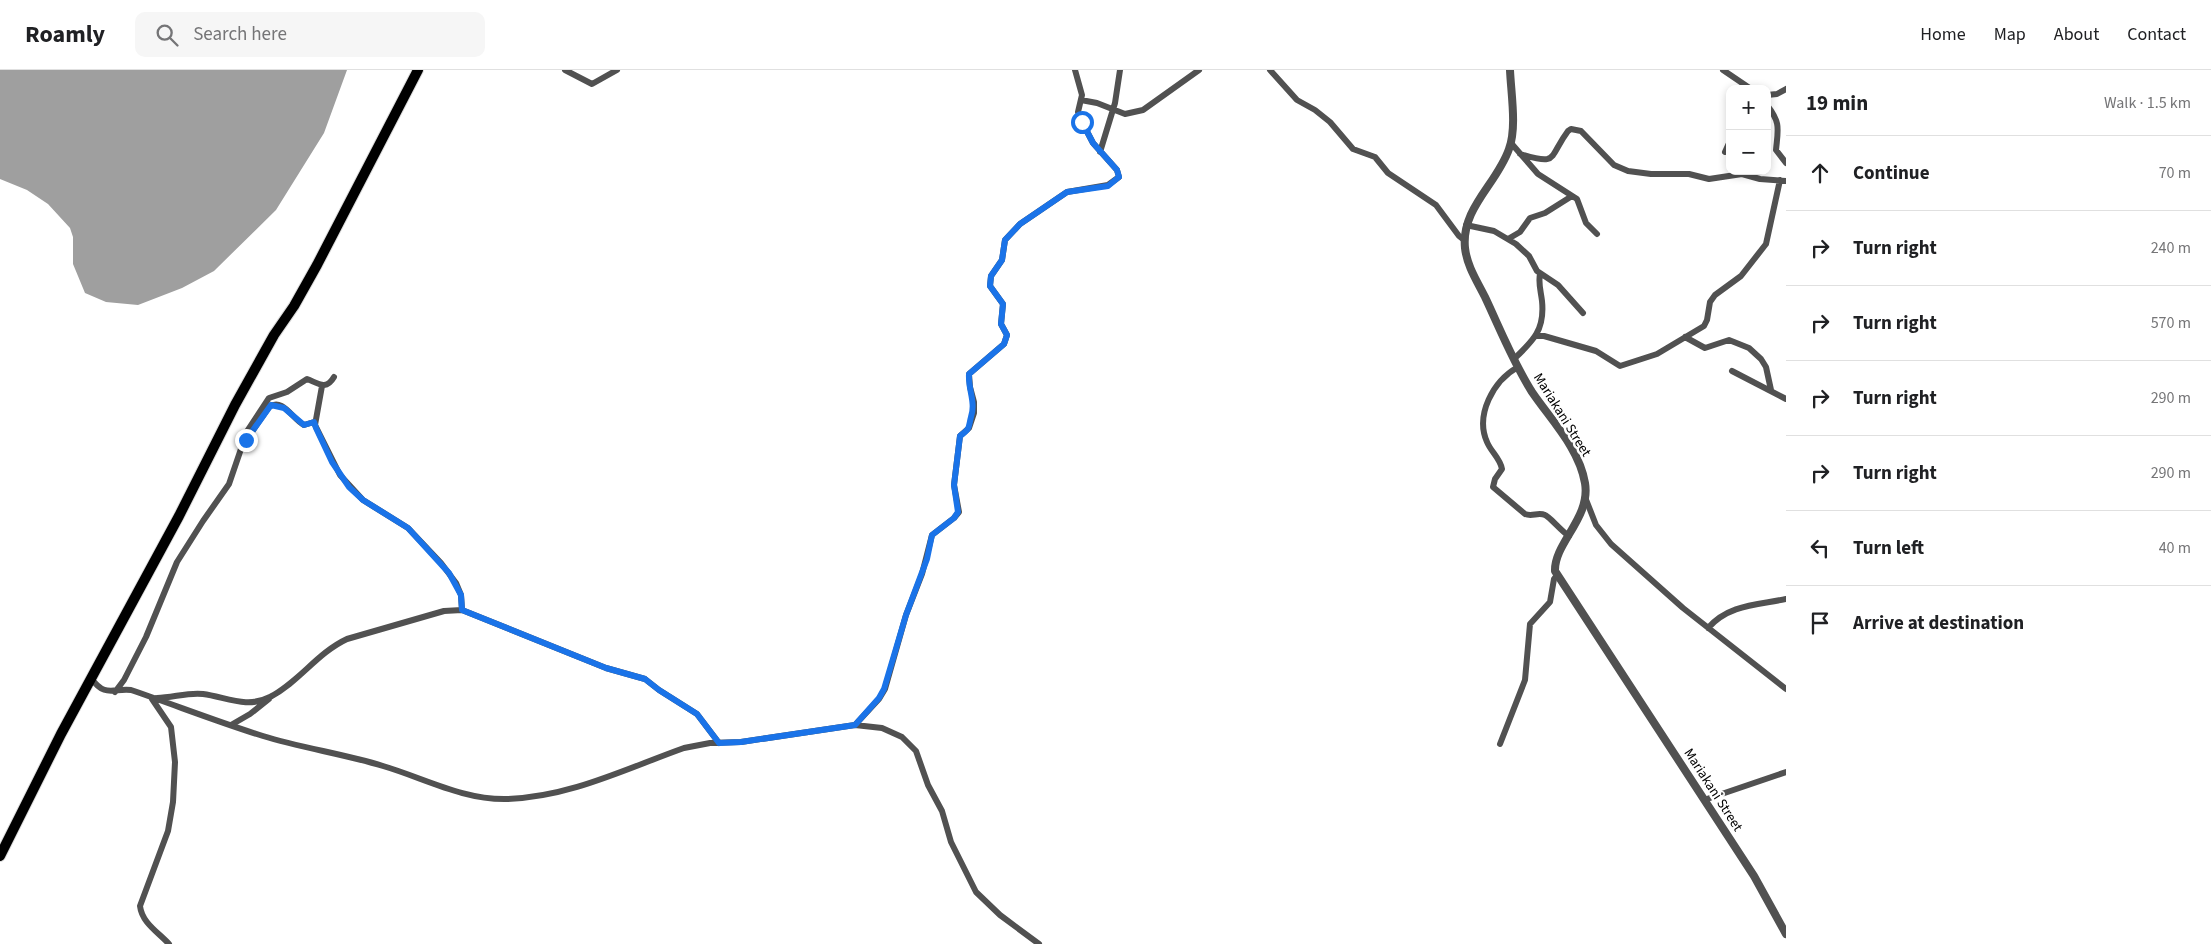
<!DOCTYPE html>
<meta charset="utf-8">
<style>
body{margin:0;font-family:"Source Sans 3",sans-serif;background:#f6f6f6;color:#202124}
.controls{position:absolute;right:15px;top:15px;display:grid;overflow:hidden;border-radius:10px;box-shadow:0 2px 8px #0003}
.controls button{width:45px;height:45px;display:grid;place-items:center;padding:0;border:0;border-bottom:1px solid #e0e0e0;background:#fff;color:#202124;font:25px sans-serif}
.stop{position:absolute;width:15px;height:15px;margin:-11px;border:4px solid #1a73e8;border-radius:50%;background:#fff}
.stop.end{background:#1a73e8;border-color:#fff;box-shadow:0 1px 5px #0008}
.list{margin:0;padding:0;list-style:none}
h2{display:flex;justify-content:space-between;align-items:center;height:65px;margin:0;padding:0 20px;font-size:21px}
h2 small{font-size:16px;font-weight:400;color:#757577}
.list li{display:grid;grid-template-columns:32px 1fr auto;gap:15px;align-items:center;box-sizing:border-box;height:75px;padding:0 20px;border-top:1px solid #e0e0e0}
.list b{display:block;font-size:19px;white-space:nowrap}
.list em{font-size:16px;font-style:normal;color:#757577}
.icon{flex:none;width:28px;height:28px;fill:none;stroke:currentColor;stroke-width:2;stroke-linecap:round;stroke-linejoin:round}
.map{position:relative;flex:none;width:1786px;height:874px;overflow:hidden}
header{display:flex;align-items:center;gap:30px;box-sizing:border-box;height:70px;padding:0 25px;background:#fff;border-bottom:1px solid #e0e0e0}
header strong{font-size:24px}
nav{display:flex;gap:28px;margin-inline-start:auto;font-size:18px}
.search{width:350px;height:45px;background:#f6f6f6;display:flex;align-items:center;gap:12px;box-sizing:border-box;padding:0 18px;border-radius:10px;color:#757577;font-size:19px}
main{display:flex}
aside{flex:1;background:#fff}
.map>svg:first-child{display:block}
.water{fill:#9f9f9f}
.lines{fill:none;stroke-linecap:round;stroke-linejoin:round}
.trunk-casing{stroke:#dbdbdb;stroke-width:12}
.minor{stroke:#515151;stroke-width:6}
.tertiary{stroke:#515151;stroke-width:8}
.trunk{stroke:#000;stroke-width:10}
.route{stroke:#1a73e8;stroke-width:6}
.labels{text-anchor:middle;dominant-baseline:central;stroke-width:5;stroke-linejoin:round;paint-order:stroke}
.street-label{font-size:14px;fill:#000;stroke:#fff}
</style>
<header>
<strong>Roamly</strong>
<div class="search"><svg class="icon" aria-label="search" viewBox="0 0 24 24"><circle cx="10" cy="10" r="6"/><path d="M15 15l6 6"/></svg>Search here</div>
<nav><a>Home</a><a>Map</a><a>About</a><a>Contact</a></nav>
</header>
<main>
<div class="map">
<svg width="1786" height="874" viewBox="0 0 1786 874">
<rect width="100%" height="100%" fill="#fff"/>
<path class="water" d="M0 0H347L324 63 276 140 214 201 182 218 138 235 106 232 85 223 73 194V167L70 158 48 134 27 120 0 109Z"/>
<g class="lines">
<g class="trunk-casing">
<path id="trunk" d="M0 786 61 664 179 446 235 335 274 265 294 236 317 195 418 0"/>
</g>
<path class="minor" d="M565 0 592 14 617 0
M1270 0 1297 30 1315 40 1330 52 1353 79 1375 87 1388 103 1436 135 1459 166 1464 170
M1723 0 1751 19
M1767 25 1777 24 1786 19
M1081 30 1097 33 1125 44 1143 40 1199 0
M1767 35C1781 53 1778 59 1776 80L1786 93
M1511 73 1538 104 1577 129 1586 153 1597 164
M1100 82 1115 33 1120 0
M1725 82 1730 71
M1520 84C1559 96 1548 88 1568 61L1571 59 1581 61 1614 95 1628 101 1651 104H1689L1709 109 1742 104 1760 109 1786 111
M1466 155 1494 161 1516 174 1529 186 1537 201 1558 215 1583 243
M1508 169 1520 162 1530 148 1545 143 1572 126
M1536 266H1544L1596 281 1620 296 1657 284 1704 256 1707 250 1710 232 1715 225 1741 206 1766 174 1780 110
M1685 267 1705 278 1729 270 1749 278 1761 289 1766 297 1771 320
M1514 289C1533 271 1545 260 1542 231 1541 222 1538 213 1540 204
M1518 297C1493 311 1475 345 1487 372 1491 382 1500 388 1502 399L1495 409 1493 417 1525 444C1532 447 1538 442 1545 445 1549 446 1562 462 1569 466
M1732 301 1786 329
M322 316 315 355 340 405 363 430 408 458 441 493 456 513 461 525 462 540
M246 363 269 328 287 322 307 309C318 313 326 321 334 307
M1585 427 1596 455 1611 474 1683 538 1786 619
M1708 558C1729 534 1758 535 1786 529
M91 608C105 628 113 618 131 620 175 635 218 652 263 666 302 678 344 684 383 696 424 708 463 730 507 729 570 727 625 699 684 678L710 673 741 672 855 655 882 658 902 667 916 681 928 715 942 741 951 772 976 822 1000 845 1039 874
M115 622 124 610 146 567 177 492 203 451 229 414 242 376 269 337C283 327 292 349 304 355L314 352
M157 628C172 628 188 622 203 624 226 627 247 639 270 627 299 612 317 583 347 569L444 541 462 540 606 598 645 609 659 620 697 644 719 673
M152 629 171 657 175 692 173 732 168 761 140 836C142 853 158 862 169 874
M231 655 250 644 269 629
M855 655 879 629 885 619 906 545 922 504 932 465 954 448 959 442 954 415 960 366 969 358 974 343V332L970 317 969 304 1004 274 1007 265 1001 254 1003 234 990 216 991 206 1002 190 1005 170 1020 154 1067 122 1108 115 1119 107 1117 100 1093 73 1080 48 1078 42 1082 25 1075 0
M1500 674 1525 610 1530 554 1550 532 1554 509 1557 505
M1704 730 1786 702"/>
<path class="tertiary" d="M1510 0C1511 23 1517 58 1509 79 1497 114 1461 138 1465 178 1467 196 1477 211 1485 227 1500 259 1513 292 1532 322 1551 350 1579 378 1585 413 1591 448 1554 473 1555 501L1754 806 1786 864"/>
<use href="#trunk" class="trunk"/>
</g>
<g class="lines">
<path class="route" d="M246 370 271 335 284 338 304 355 314 352 316 358 332 392 349 417 363 430 408 458 449 503 461 525 462 540 606 598 645 609 659 620 697 644 719 673 741 672 855 655 879 628 884 619 906 545 927 489 932 465 954 448 958 442 954 415 960 366C971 358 968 358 971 347 976 332 968 320 969 304L1004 274 1007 265 1001 254 1003 234 990 216 991 206 1002 190 1005 170 1020 154 1067 122 1108 116 1119 107 1117 100 1093 73 1082 52"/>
</g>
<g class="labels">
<g class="street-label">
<text transform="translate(1562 345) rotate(58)">Mariakani Street</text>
<text transform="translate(1713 720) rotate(57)">Mariakani Street</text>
</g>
</g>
</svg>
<div class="controls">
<button>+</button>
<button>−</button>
</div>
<div class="stop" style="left:1082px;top:52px"></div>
<div class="stop end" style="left:246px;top:370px"></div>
</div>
<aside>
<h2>19 min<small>Walk · 1.5 km</small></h2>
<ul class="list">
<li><svg class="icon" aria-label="ahead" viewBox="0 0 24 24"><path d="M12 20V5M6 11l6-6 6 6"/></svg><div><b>Continue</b></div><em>70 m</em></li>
<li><svg class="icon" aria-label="right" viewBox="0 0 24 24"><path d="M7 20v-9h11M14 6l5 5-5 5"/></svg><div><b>Turn right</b></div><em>240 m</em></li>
<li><svg class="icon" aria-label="right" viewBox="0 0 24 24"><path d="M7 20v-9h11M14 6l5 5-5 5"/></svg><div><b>Turn right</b></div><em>570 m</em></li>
<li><svg class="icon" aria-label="right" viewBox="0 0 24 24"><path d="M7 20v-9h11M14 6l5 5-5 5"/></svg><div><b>Turn right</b></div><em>290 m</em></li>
<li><svg class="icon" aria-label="right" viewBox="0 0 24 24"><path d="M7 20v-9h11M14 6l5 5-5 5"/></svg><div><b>Turn right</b></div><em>290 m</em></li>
<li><svg class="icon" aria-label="left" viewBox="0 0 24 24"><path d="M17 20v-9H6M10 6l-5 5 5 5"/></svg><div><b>Turn left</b></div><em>40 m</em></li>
<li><svg class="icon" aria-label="arrive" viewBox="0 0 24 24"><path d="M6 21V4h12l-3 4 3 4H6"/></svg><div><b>Arrive at destination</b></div></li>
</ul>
</aside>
</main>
